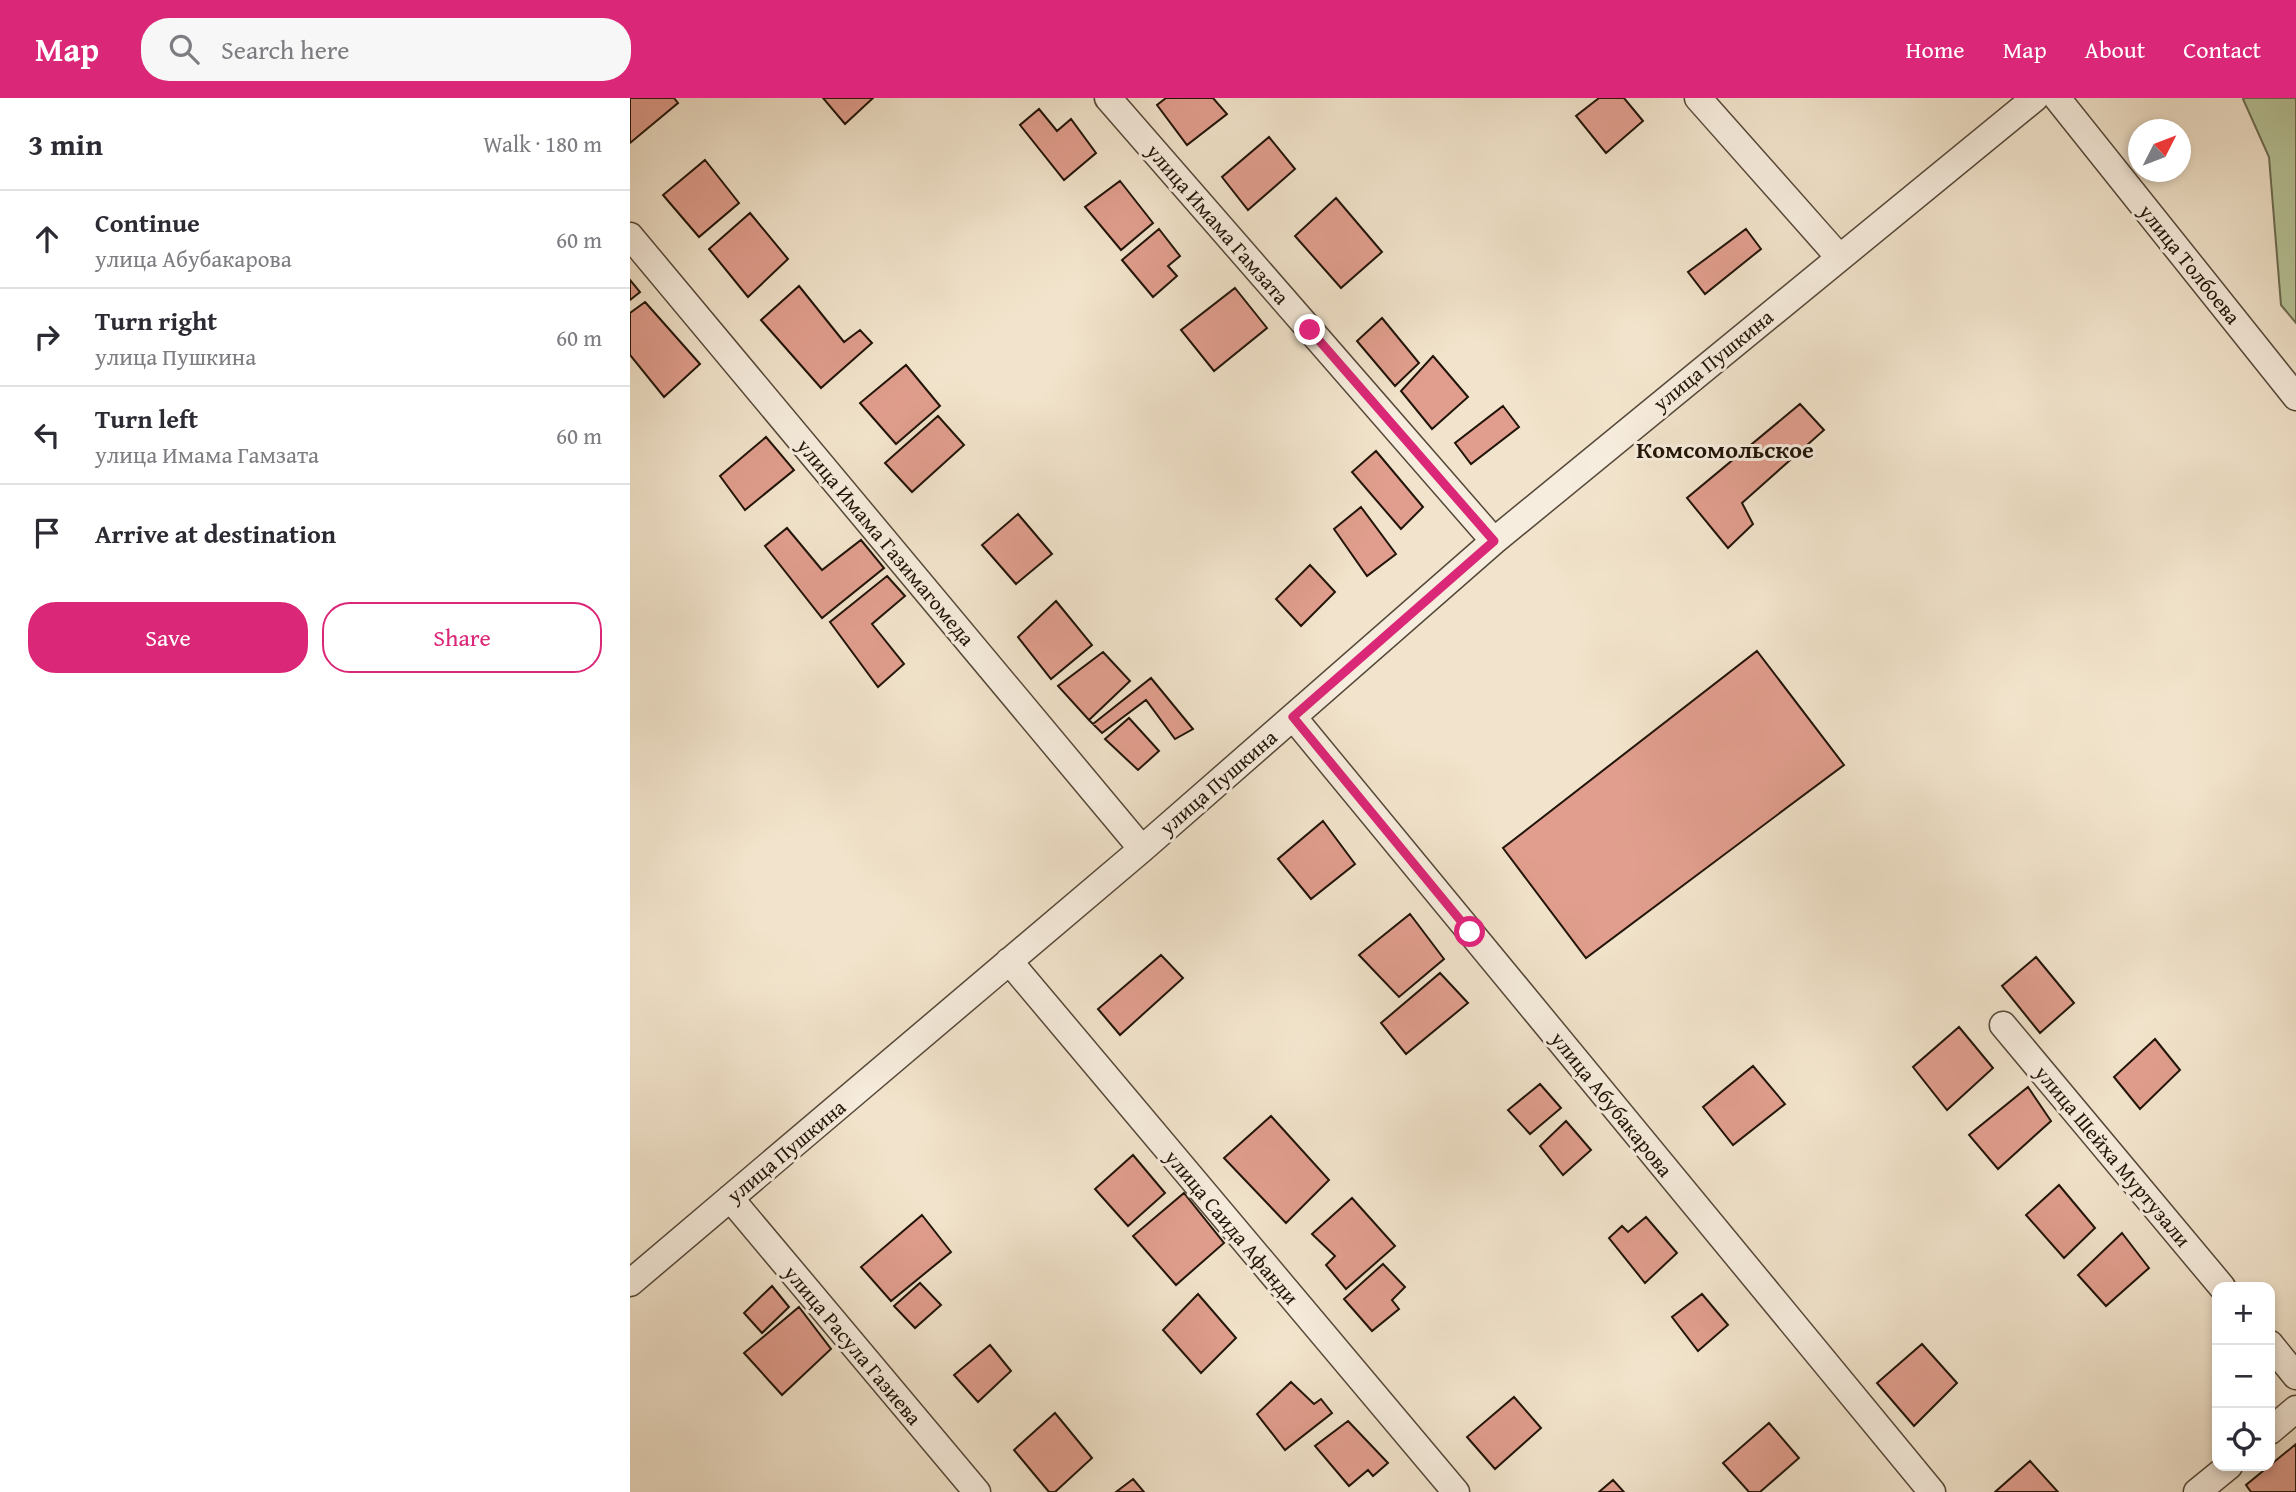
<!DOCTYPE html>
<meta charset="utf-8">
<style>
body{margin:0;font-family:"Gentium Book Plus",serif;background:#f7f7f7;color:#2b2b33}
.controls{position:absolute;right:21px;bottom:21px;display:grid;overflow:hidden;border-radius:14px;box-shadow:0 4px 10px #0003}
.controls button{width:63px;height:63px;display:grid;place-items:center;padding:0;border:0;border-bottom:2px solid #e1e1e2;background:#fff;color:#2b2b33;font:35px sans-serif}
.compass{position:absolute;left:1498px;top:21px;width:63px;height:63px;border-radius:50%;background:#fff;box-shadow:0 4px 10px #0003;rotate:48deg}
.stop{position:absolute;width:21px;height:21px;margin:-16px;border:5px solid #db2777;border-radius:50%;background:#fff}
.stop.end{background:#db2777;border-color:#fff;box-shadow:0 2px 7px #0008}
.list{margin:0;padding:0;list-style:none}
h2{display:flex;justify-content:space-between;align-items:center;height:91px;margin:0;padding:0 28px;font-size:30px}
h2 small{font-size:23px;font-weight:400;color:#7c7c81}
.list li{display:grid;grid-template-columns:46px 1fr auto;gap:21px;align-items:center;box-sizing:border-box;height:98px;padding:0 28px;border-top:2px solid #e1e1e2}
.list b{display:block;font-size:26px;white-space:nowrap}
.list p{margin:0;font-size:23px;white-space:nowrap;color:#7c7c81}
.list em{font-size:23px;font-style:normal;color:#7c7c81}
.actions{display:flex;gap:14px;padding:21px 28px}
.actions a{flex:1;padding:16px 0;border:2px solid #db2777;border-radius:28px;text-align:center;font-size:24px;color:#db2777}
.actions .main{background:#db2777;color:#fff}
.icon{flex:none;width:38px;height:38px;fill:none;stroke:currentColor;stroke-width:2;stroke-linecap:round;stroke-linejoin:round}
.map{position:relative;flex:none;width:1666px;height:1394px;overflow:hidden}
header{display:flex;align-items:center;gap:42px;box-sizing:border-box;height:98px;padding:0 35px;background:#db2777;color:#fff}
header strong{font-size:33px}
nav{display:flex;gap:38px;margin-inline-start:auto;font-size:24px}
.search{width:490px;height:63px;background:#f7f7f7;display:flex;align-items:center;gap:18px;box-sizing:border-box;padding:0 24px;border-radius:28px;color:#7c7c81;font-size:26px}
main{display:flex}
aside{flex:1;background:#fff}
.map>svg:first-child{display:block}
.green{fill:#b7c59a;stroke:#6c6c51;stroke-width:2}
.building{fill:#e19e8e;stroke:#211408;stroke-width:2}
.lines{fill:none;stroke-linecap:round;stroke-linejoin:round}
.street-casing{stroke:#554839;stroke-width:29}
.street{stroke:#f7edde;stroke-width:26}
.route{stroke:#db2777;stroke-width:9}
.labels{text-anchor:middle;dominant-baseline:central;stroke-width:6;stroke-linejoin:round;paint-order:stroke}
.street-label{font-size:21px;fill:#211408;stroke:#f7edde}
.quarter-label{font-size:24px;font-weight:bold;fill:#211408;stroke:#f7edde}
</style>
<header>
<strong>Map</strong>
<div class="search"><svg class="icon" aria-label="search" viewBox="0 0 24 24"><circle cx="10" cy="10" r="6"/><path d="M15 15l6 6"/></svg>Search here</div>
<nav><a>Home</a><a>Map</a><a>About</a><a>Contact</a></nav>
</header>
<main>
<aside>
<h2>3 min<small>Walk · 180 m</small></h2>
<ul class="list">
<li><svg class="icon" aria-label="ahead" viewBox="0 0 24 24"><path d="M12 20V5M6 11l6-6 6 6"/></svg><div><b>Continue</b><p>улица Абубакарова</p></div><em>60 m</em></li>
<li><svg class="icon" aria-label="right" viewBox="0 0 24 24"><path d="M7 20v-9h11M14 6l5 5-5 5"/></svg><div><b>Turn right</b><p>улица Пушкина</p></div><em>60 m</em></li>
<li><svg class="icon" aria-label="left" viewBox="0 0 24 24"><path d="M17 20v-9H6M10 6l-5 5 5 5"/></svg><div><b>Turn left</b><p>улица Имама Гамзата</p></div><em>60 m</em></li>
<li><svg class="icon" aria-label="arrive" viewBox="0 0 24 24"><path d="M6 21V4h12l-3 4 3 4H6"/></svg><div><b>Arrive at destination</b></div></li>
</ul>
<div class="actions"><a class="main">Save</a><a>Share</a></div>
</aside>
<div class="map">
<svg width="1666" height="1394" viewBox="0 0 1666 1394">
<rect width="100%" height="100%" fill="#f2e4cc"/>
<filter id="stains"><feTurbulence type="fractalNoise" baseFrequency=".00286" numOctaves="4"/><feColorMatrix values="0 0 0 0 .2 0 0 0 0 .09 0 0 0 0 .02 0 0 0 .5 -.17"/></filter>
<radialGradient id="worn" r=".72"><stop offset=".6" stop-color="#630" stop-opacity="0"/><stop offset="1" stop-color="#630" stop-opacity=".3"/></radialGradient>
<path class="green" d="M1614 0H1666V225L1651 207 1639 59 1613 1Z"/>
<path class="building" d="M0 0H44L48 5 0 45Z
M193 0H243L215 26Z
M536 0H583L597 16 557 47 527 7Z
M969 0H994L1013 23 976 55 946 18Z
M409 11 427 33 441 21 466 55 434 82 390 27Z
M639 39 665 71 618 112 592 79Z
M75 62 109 105 69 139 33 97Z
M490 83 523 125 491 152 455 109Z
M706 100 752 154 711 190 665 138Z
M120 115 158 161 118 199 79 151Z
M529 131 550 158 538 168 547 178 523 199 492 162Z
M1116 131 1131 151 1075 196 1058 174Z
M0 182 10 194 0 202Z
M169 188 214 244 230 232 242 245 191 290 131 222Z
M605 190 637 230 584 273 551 232Z
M15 204 70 266 34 299 0 257V215Z
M752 220 789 265 765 288 727 243Z
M803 258 838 299 802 331 771 293Z
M276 267 310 308 266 346 230 305Z
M1170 306 1194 332 1112 405 1123 426 1098 450 1057 400Z
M873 308 889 329 841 366 825 345Z
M308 318 334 347 282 394 255 365Z
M136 339 164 372 115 412 90 378Z
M746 353 793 409 771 431 722 374Z
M731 409 766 456 737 478 704 431Z
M388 416 422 456 386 486 352 447Z
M157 430 192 472 231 442 254 470 192 520 135 448Z
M680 467 705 494 671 528 646 501Z
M257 478 275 498 242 526 274 566 248 589 200 524Z
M426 503 462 547 421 581 388 539Z
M1127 553 1214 667 956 860 873 750Z
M473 554 500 583 459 622 428 588Z
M521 580 563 631 545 641 516 602 472 635 459 622 463 626Z
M499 620 529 653 508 672 475 641Z
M693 723 725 766 681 801 648 761Z
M780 816 814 861 769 899 729 857Z
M531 857 553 880 490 937 468 911Z
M1406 859 1444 905 1410 935 1372 888Z
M810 875 838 905 776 956 751 925Z
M1329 929 1363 970 1317 1012 1283 969Z
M1525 941 1550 972 1510 1011 1484 979Z
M1123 968 1155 1006 1103 1047 1073 1009Z
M910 986 931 1010 900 1036 878 1012Z
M1398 989 1421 1023 1368 1071 1339 1037Z
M641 1018 699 1082 656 1125 594 1060Z
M936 1023 961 1052 933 1077 910 1048Z
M503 1057 535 1095 498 1128 465 1091Z
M1429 1087 1465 1130 1434 1160 1396 1117Z
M554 1095 594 1145 546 1187 503 1138Z
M722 1100 765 1148 716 1191 696 1167 705 1158 682 1136Z
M292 1117 321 1154 261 1203 231 1169Z
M1016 1119 1047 1155 1015 1185 979 1140 992 1128 998 1134Z
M1492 1135 1519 1170 1476 1208 1448 1177Z
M753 1166 775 1189 762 1202 769 1211 742 1233 714 1201Z
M290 1185 311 1207 285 1230 264 1208Z
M142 1188 159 1209 132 1235 114 1215Z
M568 1196 606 1240 571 1275 533 1232Z
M1072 1196 1098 1227 1068 1253 1042 1219Z
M169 1209 201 1251 152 1297 114 1255Z
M1292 1246 1327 1285 1284 1328 1247 1285Z
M360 1247 381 1273 348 1304 324 1277Z
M661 1284 684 1306 691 1301 702 1315 655 1352 627 1316Z
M884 1299 911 1330 865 1371 837 1339Z
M425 1315 462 1360 425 1394H419L384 1352Z
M718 1323 758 1365 743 1378 738 1372 719 1388 685 1348Z
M1139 1325 1169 1360 1130 1394H1119L1093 1365Z
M1666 1346V1394H1621L1616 1387Z
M1400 1363 1428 1394H1365Z
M503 1381 514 1394H486Z
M983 1382 994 1394H969Z"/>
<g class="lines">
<g class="street-casing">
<path id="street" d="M478 0 864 443
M1068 0 1209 159
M1427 0 1666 299
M0 138 512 751
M663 619 1302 1394
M379 863 826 1394
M1373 927 1592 1189
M100 1100 347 1394
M0 1185 512 751 864 443 1405 0
M1640 1246 1666 1278
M1640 1333 1666 1311
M1567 1394 1599 1368"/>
</g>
<use href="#street" class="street"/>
</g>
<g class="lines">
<path class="route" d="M680 232 864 443 663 619 840 834"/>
</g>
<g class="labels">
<g class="street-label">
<text transform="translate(588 126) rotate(49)">улица Имама Гамзата</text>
<text transform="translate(1560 166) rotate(51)">улица Толбоева</text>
<text transform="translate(1083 262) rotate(-39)">улица Пушкина</text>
<text transform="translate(256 444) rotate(50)">улица Имама Газимагомеда</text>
<text transform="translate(588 684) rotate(-41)">улица Пушкина</text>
<text transform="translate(982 1006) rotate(51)">улица Абубакарова</text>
<text transform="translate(156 1053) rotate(-40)">улица Пушкина</text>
<text transform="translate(1483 1058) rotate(50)">улица Шейха Муртузали</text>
<text transform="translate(602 1129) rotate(50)">улица Саида Афанди</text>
<text transform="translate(223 1247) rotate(50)">улица Расула Газиева</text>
</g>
<g class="quarter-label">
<text x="1095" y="351">Комсомольское</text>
</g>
</g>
<rect width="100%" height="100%" filter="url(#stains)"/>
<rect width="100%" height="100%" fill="url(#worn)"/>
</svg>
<div class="controls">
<button>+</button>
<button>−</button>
<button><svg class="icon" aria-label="locate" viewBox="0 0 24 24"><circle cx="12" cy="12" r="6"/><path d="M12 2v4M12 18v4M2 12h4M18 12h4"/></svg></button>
</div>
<svg class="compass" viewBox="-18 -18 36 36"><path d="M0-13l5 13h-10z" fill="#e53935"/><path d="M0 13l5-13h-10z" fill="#7c7c81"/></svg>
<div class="stop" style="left:840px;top:834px"></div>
<div class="stop end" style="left:680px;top:232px"></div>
</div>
</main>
